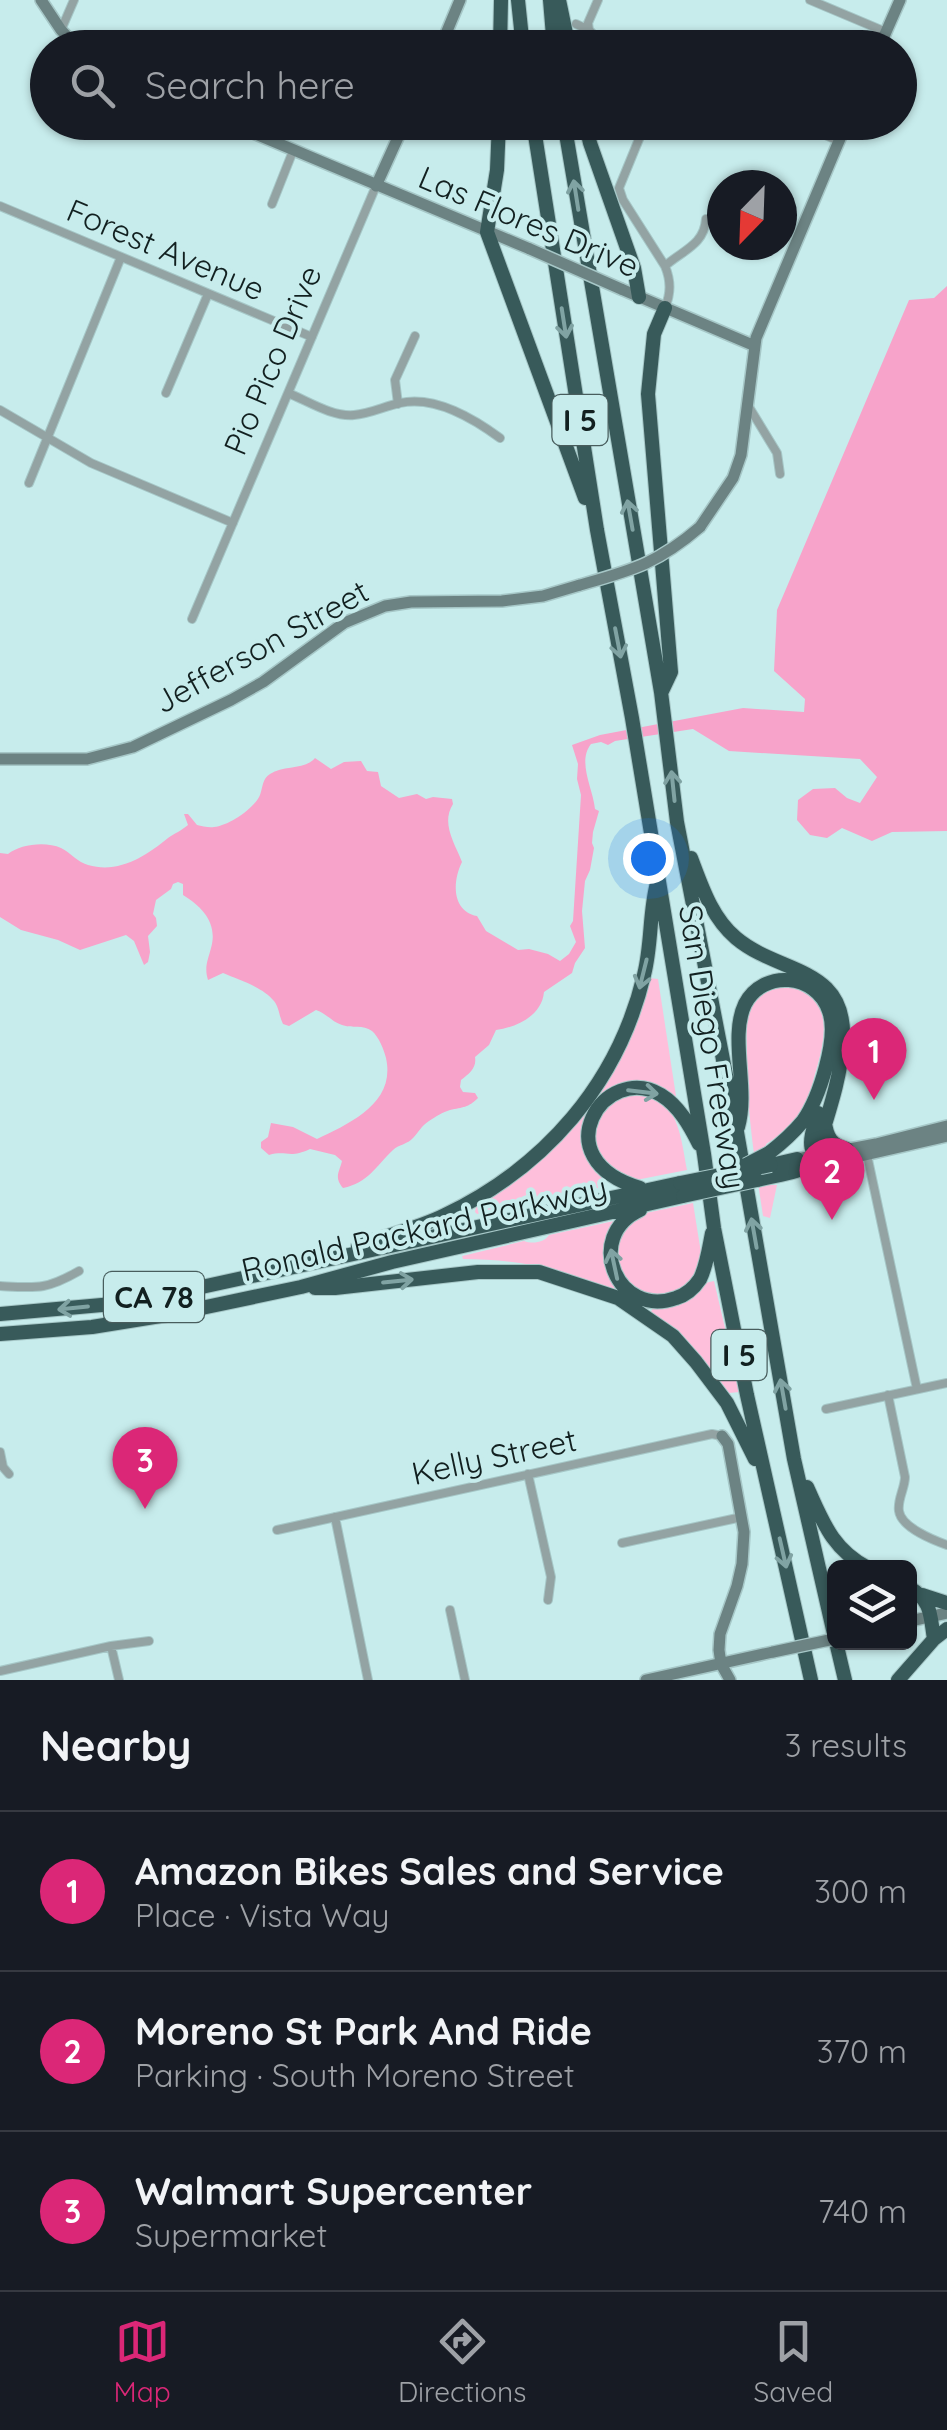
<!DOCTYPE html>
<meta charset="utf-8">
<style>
body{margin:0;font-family:Quicksand,sans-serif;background:#20242c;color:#f1f3f6}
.controls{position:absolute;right:30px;bottom:30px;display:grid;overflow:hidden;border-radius:15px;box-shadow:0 2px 8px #0004}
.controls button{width:90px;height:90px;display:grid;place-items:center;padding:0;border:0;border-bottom:2px solid #363941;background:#171b24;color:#f1f3f6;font:50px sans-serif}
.compass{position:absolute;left:707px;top:170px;width:90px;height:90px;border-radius:50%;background:#171b24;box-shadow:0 2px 8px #0004;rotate:203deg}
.you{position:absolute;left:648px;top:858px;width:35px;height:35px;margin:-25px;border:8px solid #fff;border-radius:50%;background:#1a73e8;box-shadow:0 0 0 15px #1a73e833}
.badge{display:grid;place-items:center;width:65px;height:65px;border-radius:50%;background:#db2777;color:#fff;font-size:32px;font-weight:700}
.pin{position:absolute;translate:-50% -82px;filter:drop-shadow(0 2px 5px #0008)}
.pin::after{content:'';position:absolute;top:52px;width:35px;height:30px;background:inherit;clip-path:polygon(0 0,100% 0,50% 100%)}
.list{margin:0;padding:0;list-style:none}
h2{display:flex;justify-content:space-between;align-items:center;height:130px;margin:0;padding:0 40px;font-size:42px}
h2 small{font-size:32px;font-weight:400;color:#9ea1a6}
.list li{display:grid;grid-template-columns:65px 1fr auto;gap:30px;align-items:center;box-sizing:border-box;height:160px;padding:0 40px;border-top:2px solid #363941}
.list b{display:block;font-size:38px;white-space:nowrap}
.list p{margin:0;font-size:32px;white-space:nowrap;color:#9ea1a6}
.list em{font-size:32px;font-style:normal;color:#9ea1a6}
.icon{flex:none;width:55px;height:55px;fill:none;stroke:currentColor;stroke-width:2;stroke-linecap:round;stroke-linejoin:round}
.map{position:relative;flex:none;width:947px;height:1680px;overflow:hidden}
.search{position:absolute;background:#171b24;box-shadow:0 2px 8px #0004;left:30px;right:30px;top:30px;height:110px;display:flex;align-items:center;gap:25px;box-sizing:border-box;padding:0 35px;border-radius:55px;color:#9ea1a6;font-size:38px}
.sheet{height:610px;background:#171b24}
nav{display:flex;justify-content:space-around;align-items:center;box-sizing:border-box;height:140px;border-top:2px solid #363941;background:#171b24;font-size:28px;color:#9ea1a6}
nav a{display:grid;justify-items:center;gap:5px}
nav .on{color:#db2777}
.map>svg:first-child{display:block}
.green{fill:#febfdb}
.water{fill:#f7a3ca}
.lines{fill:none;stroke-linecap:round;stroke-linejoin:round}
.street-casing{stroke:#a6c7c7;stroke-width:10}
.secondary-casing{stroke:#a6c7c7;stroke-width:14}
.highway-casing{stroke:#a6c7c7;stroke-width:16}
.street{stroke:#93a3a3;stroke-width:8}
.secondary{stroke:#6c8383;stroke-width:11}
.highway{stroke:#385a5a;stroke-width:14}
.secondary-bridge-casing{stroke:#a6c7c7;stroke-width:14;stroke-linecap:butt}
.highway-bridge-casing{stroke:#a6c7c7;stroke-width:16;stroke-linecap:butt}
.secondary-bridge{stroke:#6c8383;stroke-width:11}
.highway-bridge{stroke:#385a5a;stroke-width:14}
.oneway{stroke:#80a3a3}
.labels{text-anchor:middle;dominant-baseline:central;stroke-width:8;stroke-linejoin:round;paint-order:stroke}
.shield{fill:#c7ecec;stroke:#485d5d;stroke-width:2.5}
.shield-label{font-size:30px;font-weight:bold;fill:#122020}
.street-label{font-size:32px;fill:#122020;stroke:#c7ecec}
</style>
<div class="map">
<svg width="947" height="1680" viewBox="0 0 947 1680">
<rect width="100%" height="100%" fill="#c7ecec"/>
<path class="green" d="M649 978 658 979 676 1096 674 1098 661 1090 602 1096 589 1160 607 1186 570 1194 557 1193 536 1203 477 1214 475 1212 476 1207 522 1175 565 1134 567 1135 601 1091 617 1064Z
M790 987C836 998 825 1040 815 1074 812 1084 811 1095 806 1105 798 1120 781 1135 766 1144L771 1185H777L770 1218 763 1216C755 1162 746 1108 747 1053 747 1041 745 1026 748 1014 755 995 771 987 790 987Z
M624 1094C631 1095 641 1094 648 1095 679 1101 682 1145 687 1170L636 1180 604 1165C589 1127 591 1119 624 1094Z
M693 1203 701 1253 693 1279 677 1292 648 1296 625 1282 615 1255 623 1228 646 1213Z
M614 1221 617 1286 613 1290C564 1269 516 1259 463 1259L462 1256 524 1241C532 1244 544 1243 549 1235Z
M714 1281 740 1392 729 1393C706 1361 682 1337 651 1312L653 1307C692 1309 687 1285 714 1281Z"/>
<path class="water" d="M947 286V831L892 832 872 841 842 828 827 838 810 835 797 820 798 800 813 789 835 788 847 798 860 803 877 777 860 759 729 751 693 729 615 741 608 745 601 742 591 744C577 762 593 788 595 809L599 811 593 832 592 843 594 848 590 870 585 881 582 911 585 948 575 963 572 973 544 992C542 1015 518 1027 496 1030L489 1045 475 1057C477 1068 469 1074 461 1080L460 1087 463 1092 475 1093 478 1098C468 1108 463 1107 450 1110 443 1112 435 1117 429 1121 421 1126 419 1132 413 1138 408 1144 398 1145 393 1150 376 1166 368 1183 343 1188 334 1177 339 1173 342 1161L335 1155 310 1149C289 1159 287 1150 269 1155L261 1148V1142L268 1137 271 1123 293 1127 317 1139C350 1123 396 1103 386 1058 384 1050 379 1037 372 1031 363 1024 352 1029 342 1025 332 1022 326 1013 316 1010L289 1026 283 1024C279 1016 279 1007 274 1001 263 987 239 980 223 973L208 980C204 967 208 960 211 948 218 924 203 907 183 895V884L178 882 173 884 171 889 156 900 153 914 156 918 157 926 148 936 150 952 148 962 144 965 134 941 126 935 80 950 58 940 21 930 0 917V853L8 854C20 844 46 841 61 848 71 853 77 862 88 865 119 874 146 856 168 838 175 833 181 831 188 825L184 814H188L197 825C202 826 209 828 214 827 228 826 254 809 260 795 263 787 262 779 270 774 284 765 305 770 315 758L331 769 344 762 361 761 367 771 378 772 381 786 399 798 417 794 426 799 433 797 452 799 453 804C441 823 454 842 462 862 452 882 452 911 477 916L486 931 518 950 529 949 548 954 560 961 569 954 576 942 570 926 573 921 581 795 577 779 578 764 572 745 600 735 743 708 804 712 805 699 774 671 777 610 909 300 934 298Z"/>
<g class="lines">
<g class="street-casing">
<path id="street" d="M810 0 886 32
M576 24 589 30 597 38 619 48
M61 30 74 0
M589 30 588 23 598 0
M646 122 619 188 623 200 665 266C671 281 671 293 665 308
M795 122 839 141
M272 204 293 151
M0 206 312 337
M665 266C683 250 704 245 706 219
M166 393 208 294
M288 393C308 401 332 417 354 415 370 414 385 406 400 403 435 395 473 418 500 438
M398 404 395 380 415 336
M749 407 777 453 780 474
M0 410 91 463 233 523
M29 483 121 257
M192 619 376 186
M867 1155 917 1389
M0 1286C37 1288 46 1290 79 1271
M888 1395 905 1477C905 1488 897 1500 899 1511 901 1527 933 1540 947 1545
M826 1409 947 1383
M0 1452 3 1467 9 1474
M528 1474 551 1577 548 1600
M335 1517 368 1680
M277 1530 712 1434 722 1436
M622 1543 742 1517
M450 1610 465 1680
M111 1646 119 1680
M0 1671 111 1646 149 1641"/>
</g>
<g class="secondary-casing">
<path id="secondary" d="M41 0 61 30 78 48
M440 48 460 0
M879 48 900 0
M227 122 530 249
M376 186 405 122
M621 289 755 346
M700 527 733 478 741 455 756 338 847 122
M0 759H87L133 747 231 700 263 682 344 623 385 606 411 602 502 601 543 596 580 585
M797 1159 876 1144 947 1126
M804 1169 947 1136
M722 1436 728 1444 744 1532 742 1564 737 1586 720 1634 719 1650 721 1664 730 1680
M910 1621 947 1613
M646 1680 773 1652"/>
</g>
<g class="highway-casing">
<path id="highway" d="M518 0 523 48
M550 0 554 48
M559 0 569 48
M500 48 501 0
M499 122 497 170 487 232 585 498
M533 122 597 530 632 718 704 1154 714 1228 747 1395 811 1680
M564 122 661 692 677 822 737 1132 794 1459 834 1634
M585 122 590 143 634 268 639 297
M662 691 671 672 648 394 654 334 665 308
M691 858C702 887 712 918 736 938 780 975 847 965 843 1041 841 1081 825 1122 814 1161 801 1174 775 1175 757 1180
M818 1113C811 1137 801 1158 835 1162
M825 1123C827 1138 832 1145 847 1149
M738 1127C749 1089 729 1037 745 1004 763 969 816 973 829 1011 839 1038 819 1098 803 1121 793 1133 782 1143 769 1153
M771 1165 797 1159
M640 1188C541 1159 605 1061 661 1095 679 1106 690 1126 699 1144
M640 1210C583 1236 617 1319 676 1298 686 1295 694 1288 700 1279 707 1265 709 1248 712 1233
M358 1246C387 1235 417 1229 445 1215 545 1167 618 1084 644 975 652 944 649 913 657 883
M315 1288H335L478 1272H539L618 1298 673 1336 696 1362 727 1403 755 1459
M0 1314 113 1304 174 1293 680 1183
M0 1334 92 1327 173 1314 301 1287 392 1262 683 1196
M807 1487C823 1522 832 1549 868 1568
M910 1588C932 1601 930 1615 934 1639
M922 1595 947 1603
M836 1642 845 1680
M898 1680 934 1639 947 1629"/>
</g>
<use href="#street" class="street"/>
<use href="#secondary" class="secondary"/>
<use href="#highway" class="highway"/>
<g class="secondary-bridge-casing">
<path id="secondary-bridge" d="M530 249 621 289
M580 585C632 570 657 564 700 527
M773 1652 834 1639"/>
</g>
<g class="highway-bridge-casing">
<path id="highway-bridge" d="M746 1165 769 1153
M680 1183 771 1165
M683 1196 757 1180"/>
</g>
<use href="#secondary-bridge" class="secondary-bridge"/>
<use href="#highway-bridge" class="highway-bridge"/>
</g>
<defs><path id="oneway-shaft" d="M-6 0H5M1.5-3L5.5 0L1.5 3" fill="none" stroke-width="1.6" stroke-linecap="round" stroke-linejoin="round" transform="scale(2.5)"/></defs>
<g class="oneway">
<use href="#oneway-shaft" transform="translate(576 195) rotate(-99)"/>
<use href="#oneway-shaft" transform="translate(564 323) rotate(81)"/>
<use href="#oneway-shaft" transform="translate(630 515) rotate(-100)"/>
<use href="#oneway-shaft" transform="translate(618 643) rotate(79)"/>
<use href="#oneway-shaft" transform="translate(673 786) rotate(-96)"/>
<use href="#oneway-shaft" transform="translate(643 974) rotate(104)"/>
<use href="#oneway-shaft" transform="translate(643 1092) rotate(7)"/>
<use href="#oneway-shaft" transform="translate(754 1233) rotate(-100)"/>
<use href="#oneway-shaft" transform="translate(614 1264) rotate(-102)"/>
<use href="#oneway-shaft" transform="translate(398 1281) rotate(-6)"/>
<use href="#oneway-shaft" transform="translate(73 1308) rotate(174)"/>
<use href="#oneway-shaft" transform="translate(783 1394) rotate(-100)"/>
<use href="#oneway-shaft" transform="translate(783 1553) rotate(77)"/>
</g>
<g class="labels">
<g class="shield">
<rect x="552.5" y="395" width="55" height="50" rx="8"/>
<rect x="104" y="1272" width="100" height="50" rx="8"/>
<rect x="711.5" y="1330" width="55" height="50" rx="8"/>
</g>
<g class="shield-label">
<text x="580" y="420">I 5</text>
<text x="154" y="1297">CA 78</text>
<text x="739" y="1355">I 5</text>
</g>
<g class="street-label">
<text transform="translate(529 221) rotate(23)">Las Flores Drive</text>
<text transform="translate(166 249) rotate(23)">Forest Avenue</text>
<text transform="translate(272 360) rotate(-67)">Pio Pico Drive</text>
<text transform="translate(261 646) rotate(-29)">Jefferson Street</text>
<text transform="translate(713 1047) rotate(81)">San Diego Freeway</text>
<text transform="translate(424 1228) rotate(-13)">Ronald Packard Parkway</text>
<text transform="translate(494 1456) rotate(-12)">Kelly Street</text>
</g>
</g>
</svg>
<div class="controls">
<button><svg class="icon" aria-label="layers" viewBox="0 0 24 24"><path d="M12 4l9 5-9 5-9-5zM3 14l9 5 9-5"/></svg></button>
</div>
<svg class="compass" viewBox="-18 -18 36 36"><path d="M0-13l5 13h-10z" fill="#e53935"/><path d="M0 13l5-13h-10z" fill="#9ea1a6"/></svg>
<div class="you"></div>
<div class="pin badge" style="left:874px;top:1100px">1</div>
<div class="pin badge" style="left:832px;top:1220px">2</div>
<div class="pin badge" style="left:145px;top:1509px">3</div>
<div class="search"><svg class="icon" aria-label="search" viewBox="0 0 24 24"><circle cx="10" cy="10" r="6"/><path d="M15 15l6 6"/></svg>Search here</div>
</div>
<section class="sheet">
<h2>Nearby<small>3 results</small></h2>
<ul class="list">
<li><span class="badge">1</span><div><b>Amazon Bikes Sales and Service</b><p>Place · Vista Way</p></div><em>300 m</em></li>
<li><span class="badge">2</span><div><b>Moreno St Park And Ride</b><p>Parking · South Moreno Street</p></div><em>370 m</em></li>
<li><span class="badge">3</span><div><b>Walmart Supercenter</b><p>Supermarket</p></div><em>740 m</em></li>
</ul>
</section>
<nav>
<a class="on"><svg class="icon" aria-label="map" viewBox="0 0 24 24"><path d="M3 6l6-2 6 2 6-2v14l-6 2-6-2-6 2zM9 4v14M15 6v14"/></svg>Map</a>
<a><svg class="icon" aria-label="directions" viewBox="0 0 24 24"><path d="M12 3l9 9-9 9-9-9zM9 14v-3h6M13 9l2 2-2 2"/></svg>Directions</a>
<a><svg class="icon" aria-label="saved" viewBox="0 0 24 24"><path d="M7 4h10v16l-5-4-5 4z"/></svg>Saved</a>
</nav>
